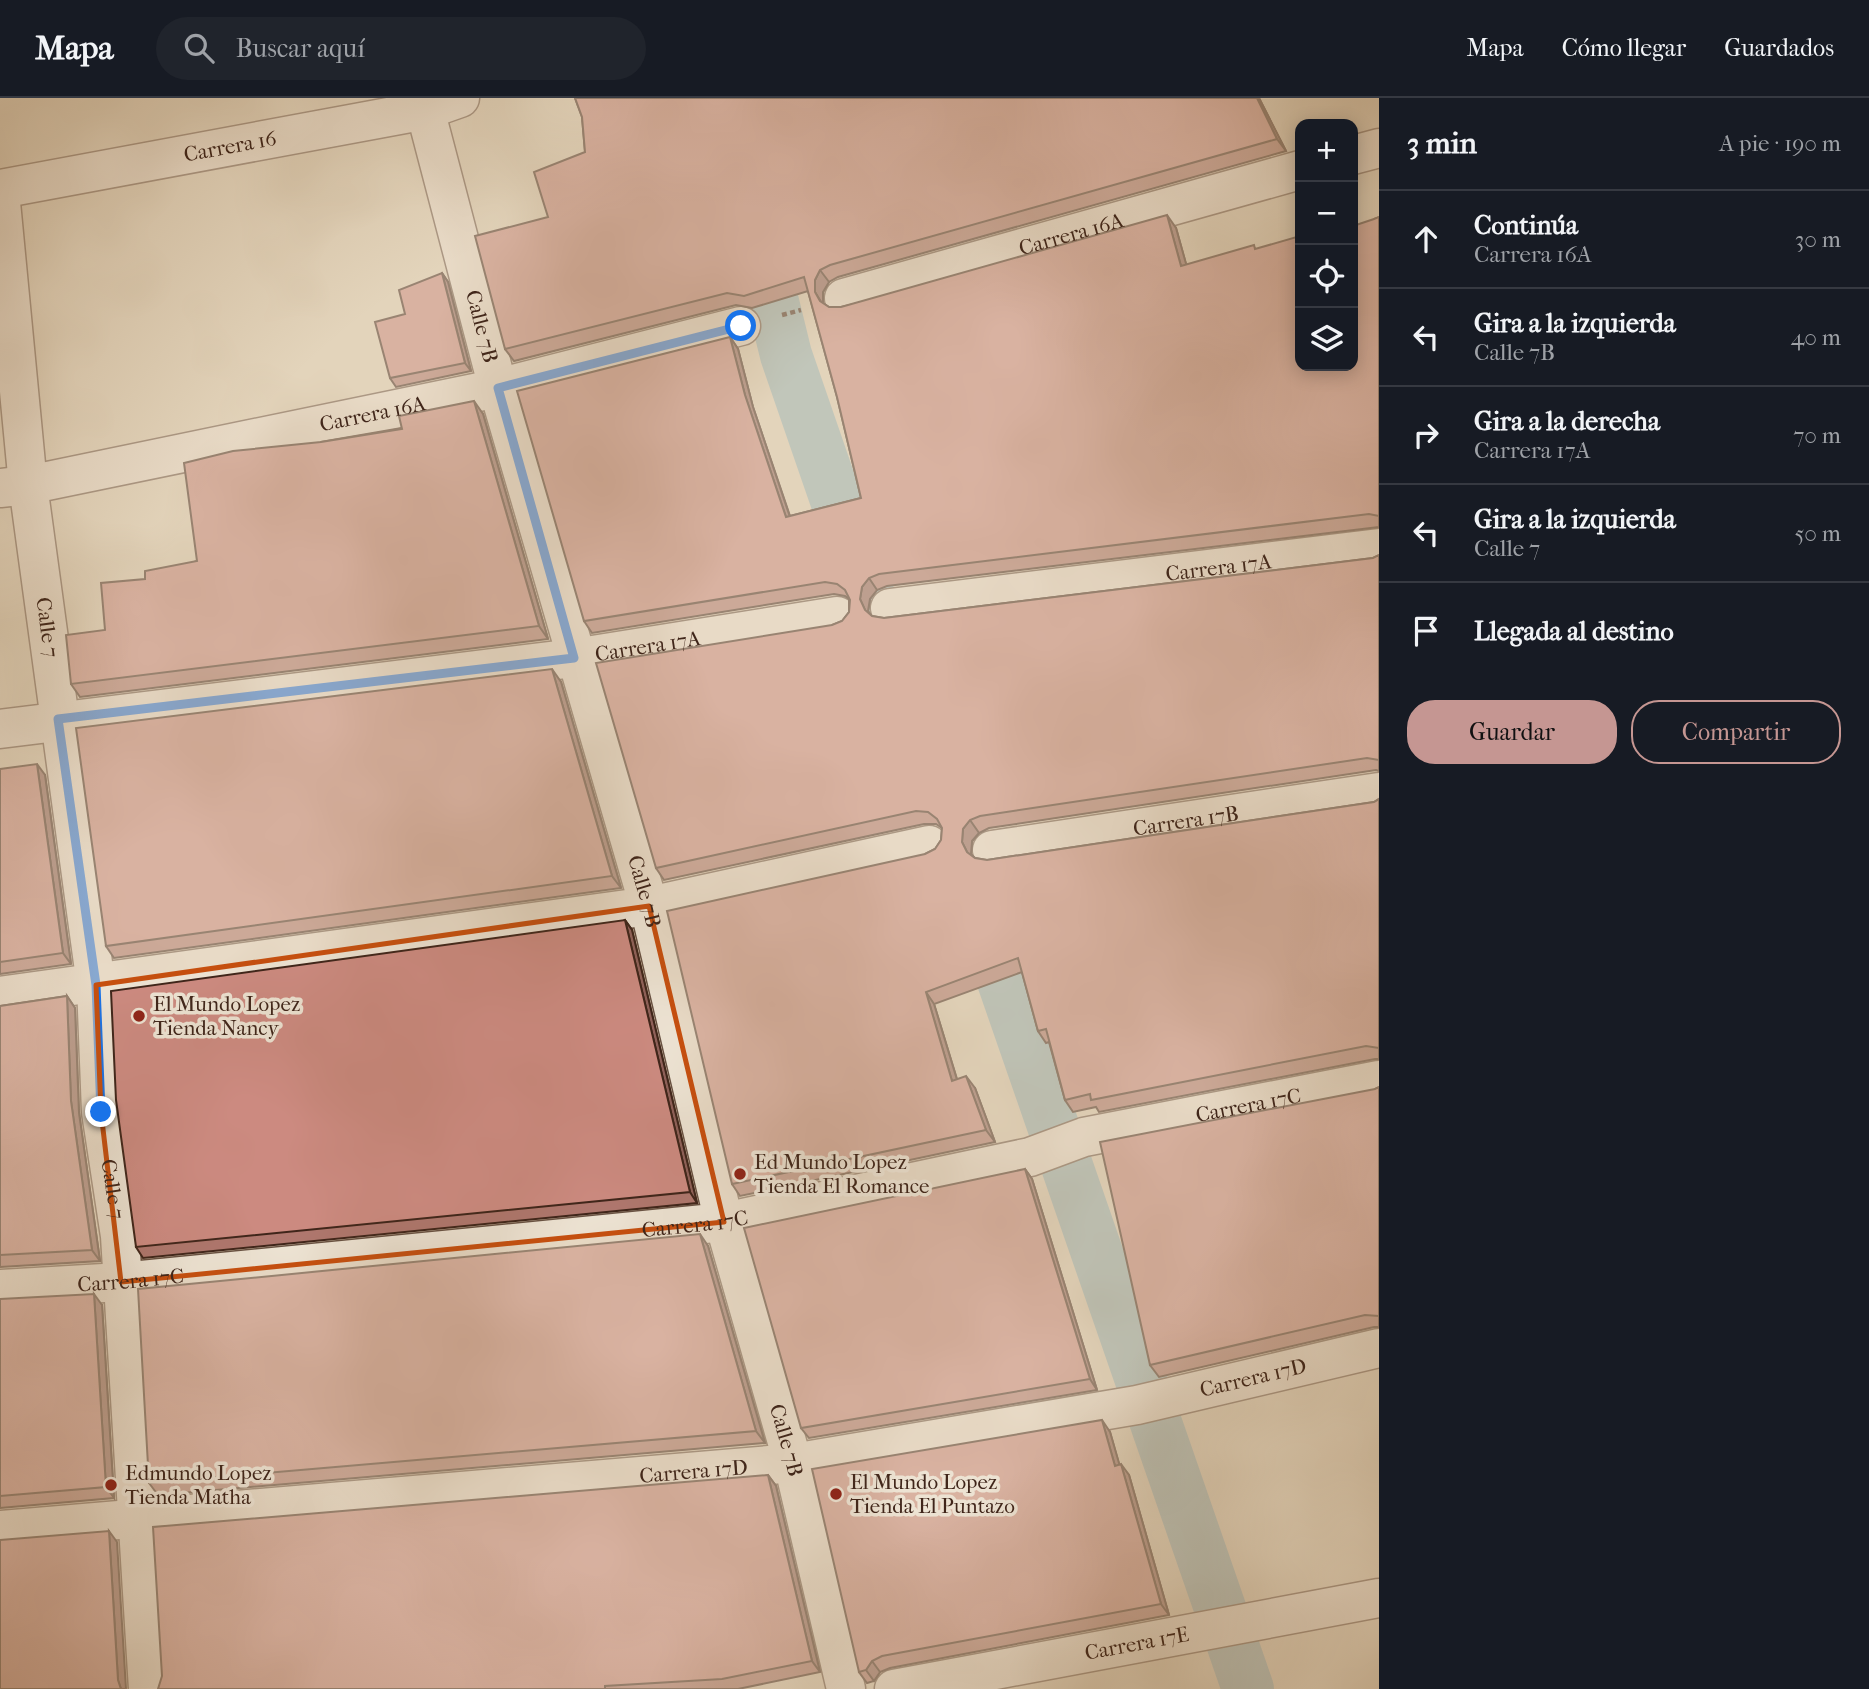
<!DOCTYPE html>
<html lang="es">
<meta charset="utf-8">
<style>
body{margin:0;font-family:"IM FELL French Canon",serif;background:#20242c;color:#f1f3f6}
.controls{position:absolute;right:21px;top:21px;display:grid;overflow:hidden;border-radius:14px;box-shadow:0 4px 18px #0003}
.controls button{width:63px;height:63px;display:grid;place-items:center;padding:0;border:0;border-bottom:2px solid #363941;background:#171b24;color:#f1f3f6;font:35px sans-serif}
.stop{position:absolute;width:21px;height:21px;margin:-16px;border:5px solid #1a73e8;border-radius:50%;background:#fff}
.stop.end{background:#1a73e8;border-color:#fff;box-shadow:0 2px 7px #0008}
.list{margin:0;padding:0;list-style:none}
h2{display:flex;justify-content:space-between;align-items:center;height:91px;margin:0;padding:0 28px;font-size:30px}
h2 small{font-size:23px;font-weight:400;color:#9ea1a6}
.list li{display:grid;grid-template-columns:46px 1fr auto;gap:21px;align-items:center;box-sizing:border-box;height:98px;padding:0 28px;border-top:2px solid #363941}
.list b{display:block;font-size:26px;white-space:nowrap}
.list p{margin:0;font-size:23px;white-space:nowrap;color:#9ea1a6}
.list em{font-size:23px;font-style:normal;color:#9ea1a6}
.actions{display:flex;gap:14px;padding:21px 28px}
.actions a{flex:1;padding:16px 0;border:2px solid #c59692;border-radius:28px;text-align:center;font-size:24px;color:#c59692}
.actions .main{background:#c59692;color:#111}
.icon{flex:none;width:38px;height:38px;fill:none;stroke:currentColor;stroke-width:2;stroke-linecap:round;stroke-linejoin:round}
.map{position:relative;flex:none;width:1379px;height:1591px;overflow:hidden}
header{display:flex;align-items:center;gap:42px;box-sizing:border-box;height:98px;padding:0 35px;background:#171b24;border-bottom:2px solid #363941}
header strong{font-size:33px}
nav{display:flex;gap:38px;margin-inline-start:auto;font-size:24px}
.search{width:490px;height:63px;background:#20242c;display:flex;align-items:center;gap:18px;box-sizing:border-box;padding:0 24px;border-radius:38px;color:#9ea1a6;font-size:26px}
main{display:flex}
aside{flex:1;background:#171b24}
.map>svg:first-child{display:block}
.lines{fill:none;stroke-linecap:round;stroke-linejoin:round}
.canal{stroke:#97b7b9;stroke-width:52}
.street-casing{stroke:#685142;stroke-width:41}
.path{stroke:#3f251a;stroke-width:4.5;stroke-dasharray:5 3.5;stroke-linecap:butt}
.street{stroke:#ede3d3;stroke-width:38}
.wall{fill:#af776e;stroke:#3f251a;stroke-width:2}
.shaded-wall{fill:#8f615a;stroke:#3f251a;stroke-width:2}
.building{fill:#cc8a80;stroke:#3f251a;stroke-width:2}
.route{stroke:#1a73e8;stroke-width:9}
.marked{fill:none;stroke:#c64f0f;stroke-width:5;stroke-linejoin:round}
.poi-dot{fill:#8f2418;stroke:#ede3d3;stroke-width:2.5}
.labels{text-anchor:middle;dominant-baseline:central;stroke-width:7;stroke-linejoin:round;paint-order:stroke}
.street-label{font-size:21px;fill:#3f251a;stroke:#ede3d3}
.poi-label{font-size:21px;fill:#3f251a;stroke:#ede3d3;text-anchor:start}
</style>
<header>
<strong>Mapa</strong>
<div class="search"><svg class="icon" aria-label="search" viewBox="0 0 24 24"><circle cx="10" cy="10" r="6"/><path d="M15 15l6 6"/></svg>Buscar aquí</div>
<nav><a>Mapa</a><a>Cómo llegar</a><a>Guardados</a></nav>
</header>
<main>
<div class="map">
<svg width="1379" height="1591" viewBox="0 0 1379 1591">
<rect width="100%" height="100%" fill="#e3d4bb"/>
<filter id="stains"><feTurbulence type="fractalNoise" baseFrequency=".00286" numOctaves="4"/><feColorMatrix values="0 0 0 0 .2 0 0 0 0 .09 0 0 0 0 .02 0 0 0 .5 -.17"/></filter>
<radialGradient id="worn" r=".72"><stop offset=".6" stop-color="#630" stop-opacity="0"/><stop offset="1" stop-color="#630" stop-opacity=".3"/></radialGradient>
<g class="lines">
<path class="canal" d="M723 0 786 257 895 573
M979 814 1248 1591"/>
<g class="street-casing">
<g id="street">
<path id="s1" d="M422 0 498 290 649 808 724 1124 793 1365 846 1591"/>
<path d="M1353 57 1379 50"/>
<path id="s2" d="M0 91 426 12 460 0"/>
<path id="s3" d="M0 94 28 387 96 887 101 1014 120 1138 148 1591"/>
<path id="s4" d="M844 200 1300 72"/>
<path id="s5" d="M0 390 28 387 498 290 741 228"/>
<path id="s6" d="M890 510 1379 450"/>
<path id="s7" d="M0 631 574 560 837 518"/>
<path id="s8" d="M992 752 1379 694"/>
<path d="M0 898 649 808 929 747"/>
<path id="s9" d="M0 1191 121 1184 724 1124 1030 1059 1084 1039 1379 982"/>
<path id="s10" d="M0 1432 793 1365 1137 1307 1379 1250"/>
<path id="s11" d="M894 1591 1379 1500"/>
</g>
</g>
<path class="path" d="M782 217 801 212"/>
<use href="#street" class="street"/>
</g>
<path class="wall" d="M575 0H1259L1286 53 838 179 829 184 823 194V205L829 209H841L1176 130 1186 166 1300 268 1374 121 1379 119V429L887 488 877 492 870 501 868 513 872 518 884 520 1373 460 1379 457V673L1376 672 989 730 979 735 972 743 971 756 975 760 987 762 1374 704 1379 701V961H1375L1099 1014 1096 1009 1073 1014 1065 1002 1049 944 1046 945 1038 933 1022 874 934 906 957 981 975 990 995 1044 740 1098 732 1086 925 756 935 751 941 742 942 730 936 726H924L664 782 656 770 832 527 842 523 849 514V501L845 498 834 496 592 535 584 523 730 239 738 251 753 309 790 418 861 400 837 299 808 193 752 210 736 207 514 263 505 251 548 119 585 54 582 19Z
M442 175 448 184 471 273 396 289 390 280 405 216Z
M483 316 548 541 80 599 71 586 105 532 145 481 197 463 321 344Z
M561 584 621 790 114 860 106 848Z
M0 671 45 677 71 866 0 876Z
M625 822 632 832 697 1105 143 1160 136 1149Z
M67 898 75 910 79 1015 100 1163 0 1169V908Z
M1379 989V1229H1374L1159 1279 1150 1267 1375 991Z
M1025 1071 1032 1081 1097 1292 809 1340 801 1330Z
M708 1148 765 1345 158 1397 149 1385Z
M0 1201 102 1207 114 1400 0 1410Z
M1110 1334 1119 1366 1129 1377 1169 1517 890 1570 880 1574 874 1583 867 1585 859 1574Z
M768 1377 776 1388 820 1574 738 1591H158Z"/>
<path class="shaded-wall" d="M1257 0H1259L1286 53 1277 41Z
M1167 117 1176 130 1190 180 1181 168Z
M820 172 829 184 823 194V207L828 215 815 194V182Z
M442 175 448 184 471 273 465 265Z
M730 239 738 251 753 309 794 431 786 419 745 297Z
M474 303 483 316 548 541 539 528Z
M869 480 877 492 870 501 868 513 873 524 865 512 860 501 862 489Z
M552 571 561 584 621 790 612 778Z
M37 666 45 677 71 866 63 855Z
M970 722 979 735 972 743 971 756 975 766 967 754 962 744 963 731Z
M625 822 632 832 697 1105 690 1094Z
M926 894 934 906 961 995 952 983Z
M67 898 75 910 79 1015 100 1163 92 1152 71 1003Z
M966 978 975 990 995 1044 986 1032Z
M1025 1071 1032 1081 1097 1292 1090 1281Z
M700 1136 708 1148 765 1345 756 1333Z
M94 1196 102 1207 114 1400 106 1389Z
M1102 1322 1110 1334 1123 1379 1115 1368Z
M1121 1366 1129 1377 1169 1517 1161 1506Z
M768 1377 776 1388 820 1574 812 1563Z
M109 1433 117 1444 126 1591H121L118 1582Z
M872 1563 880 1574 874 1583 866 1572Z"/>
<path class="building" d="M575 0H1257L1277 41 830 167 820 172 815 182V194L820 203 829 209H841L1167 117 1181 168 1254 147 1255 151 1300 138V268H1353V128L1374 121 1379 119V418L1369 416 879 476 869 480 862 489 860 501 865 512 872 518 884 520 1373 460 1379 457V662L1367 660 980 718 970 722 963 731 962 744 967 754 975 760 987 762 1374 704 1379 701V950L1366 948 1091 1002 1090 996 1065 1002 1046 931 1038 933 1018 860 926 894 952 983 966 978 986 1032 732 1086 667 813 925 756 935 751 941 742 942 730 937 721 928 714 916 713 656 770 596 565 832 527 842 523 849 514 850 502 845 492 837 486 825 484 584 523 517 293 730 239 745 297 786 419 861 400 837 299 804 179 744 198 727 195 505 251 475 138 548 119 534 74 585 54 582 19Z
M442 175 465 265 390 280 375 224 405 216 399 192Z
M474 303 539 528 71 586 66 537 105 532 101 485 145 481V473L197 463 184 365 233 353 321 344 402 331 399 318Z
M552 571 612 778 106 848 76 630Z
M37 666 63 855 0 864V671Z
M625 822 690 1094 136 1149 116 1002 111 893Z
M67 898 71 1003 92 1152 0 1157V908Z
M1379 989V1218L1365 1217 1150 1267 1100 1044 1375 991Z
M1025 1071 1090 1281 801 1330 744 1130Z
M700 1136 756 1333 149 1385 138 1191Z
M94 1196 106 1389 0 1398V1201Z
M1102 1322 1115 1368 1121 1366 1161 1506 882 1558 872 1563 866 1572 859 1574 812 1371Z
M768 1377 812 1563 722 1581 605 1588V1591H158L162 1578 153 1429Z
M109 1433 118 1582 121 1591H0V1442Z"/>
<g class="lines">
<path class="route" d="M101 1014 96 887 58 621 574 560 498 290 741 228"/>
</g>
<path d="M0 0H1379V1591H0ZM649 808 724 1124 121 1184 101 1014 96 887Z" fill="#e3d4bb" fill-opacity=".55" fill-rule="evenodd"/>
<path class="marked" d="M649 808 724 1124 121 1184 101 1014 96 887Z"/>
<g class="poi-dot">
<circle cx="139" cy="918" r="7"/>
<circle cx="740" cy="1076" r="7"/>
<circle cx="111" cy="1387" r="7"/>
<circle cx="836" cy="1396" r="7"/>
</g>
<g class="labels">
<g class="street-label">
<text stroke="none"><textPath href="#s2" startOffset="234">Carrera 16</textPath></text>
<text stroke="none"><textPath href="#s4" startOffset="236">Carrera 16A</textPath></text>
<text stroke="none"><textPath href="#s1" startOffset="236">Calle 7B</textPath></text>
<text stroke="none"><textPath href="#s5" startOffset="380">Carrera 16A</textPath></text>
<text stroke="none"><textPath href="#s6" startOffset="331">Carrera 17A</textPath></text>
<text stroke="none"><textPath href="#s3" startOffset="438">Calle 7</textPath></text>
<text stroke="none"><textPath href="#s7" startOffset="653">Carrera 17A</textPath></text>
<text stroke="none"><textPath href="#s8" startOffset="196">Carrera 17B</textPath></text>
<text stroke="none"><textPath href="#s1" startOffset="824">Calle 7B</textPath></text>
<text stroke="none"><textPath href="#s9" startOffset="1265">Carrera 17C</textPath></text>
<text stroke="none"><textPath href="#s3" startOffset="1004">Calle 7</textPath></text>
<text stroke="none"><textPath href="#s9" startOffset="698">Carrera 17C</textPath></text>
<text stroke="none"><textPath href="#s9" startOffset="131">Carrera 17C</textPath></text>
<text stroke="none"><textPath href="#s10" startOffset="1264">Carrera 17D</textPath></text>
<text stroke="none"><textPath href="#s1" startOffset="1391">Calle 7B</textPath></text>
<text stroke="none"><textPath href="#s10" startOffset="696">Carrera 17D</textPath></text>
<text stroke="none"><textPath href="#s11" startOffset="247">Carrera 17E</textPath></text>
</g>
<g class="poi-label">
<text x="153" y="906">El Mundo Lopez<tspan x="153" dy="24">Tienda Nancy</tspan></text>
<text x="754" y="1064">Ed Mundo Lopez<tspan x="754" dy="24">Tienda El Romance</tspan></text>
<text x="125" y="1375">Edmundo Lopez<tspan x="125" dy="24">Tienda Matha</tspan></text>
<text x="850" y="1384">El Mundo Lopez<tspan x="850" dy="24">Tienda El Puntazo</tspan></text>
</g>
</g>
<rect width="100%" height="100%" filter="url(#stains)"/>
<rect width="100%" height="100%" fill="url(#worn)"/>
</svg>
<div class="controls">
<button>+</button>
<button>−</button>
<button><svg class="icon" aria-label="locate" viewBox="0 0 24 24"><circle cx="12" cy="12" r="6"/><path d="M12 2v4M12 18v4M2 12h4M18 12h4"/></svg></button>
<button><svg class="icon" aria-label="layers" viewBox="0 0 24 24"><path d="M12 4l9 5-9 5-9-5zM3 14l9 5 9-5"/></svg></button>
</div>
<div class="stop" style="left:741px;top:228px"></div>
<div class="stop end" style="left:101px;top:1014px"></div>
</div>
<aside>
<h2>3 min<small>A pie · 190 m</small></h2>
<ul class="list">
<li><svg class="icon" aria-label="ahead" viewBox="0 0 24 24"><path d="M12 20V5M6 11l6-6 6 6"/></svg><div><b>Continúa</b><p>Carrera 16A</p></div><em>30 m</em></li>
<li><svg class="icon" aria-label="left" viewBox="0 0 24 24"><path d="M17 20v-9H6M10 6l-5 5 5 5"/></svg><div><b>Gira a la izquierda</b><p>Calle 7B</p></div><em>40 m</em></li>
<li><svg class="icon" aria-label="right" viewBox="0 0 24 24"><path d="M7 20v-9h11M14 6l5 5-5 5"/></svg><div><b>Gira a la derecha</b><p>Carrera 17A</p></div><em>70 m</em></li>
<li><svg class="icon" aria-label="left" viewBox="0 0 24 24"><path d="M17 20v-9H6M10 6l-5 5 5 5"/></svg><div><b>Gira a la izquierda</b><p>Calle 7</p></div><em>50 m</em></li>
<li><svg class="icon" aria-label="arrive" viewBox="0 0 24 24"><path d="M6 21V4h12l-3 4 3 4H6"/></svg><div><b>Llegada al destino</b></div></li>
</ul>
<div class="actions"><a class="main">Guardar</a><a>Compartir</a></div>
</aside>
</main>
